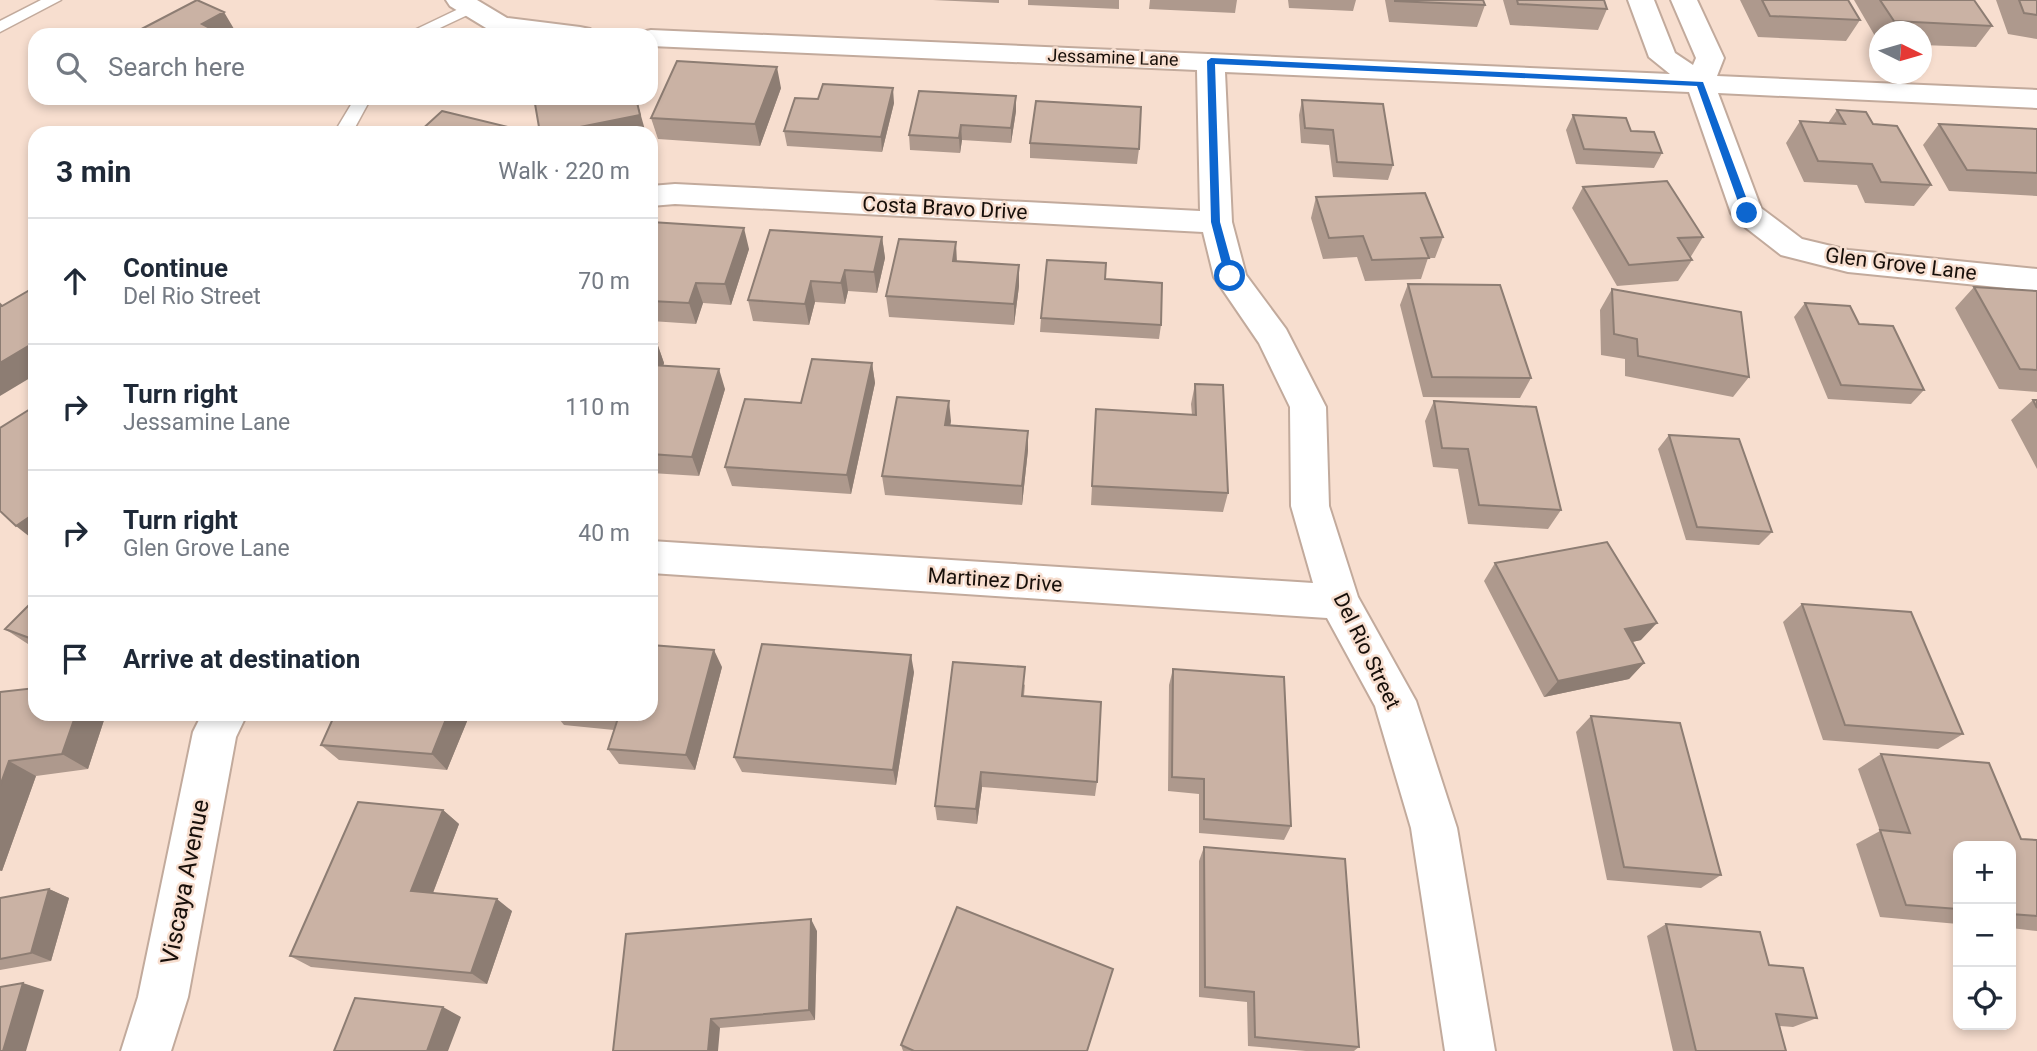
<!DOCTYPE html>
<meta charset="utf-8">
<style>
body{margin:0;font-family:Roboto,sans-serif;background:#f2f2f3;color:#1f2937}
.controls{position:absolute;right:21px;bottom:21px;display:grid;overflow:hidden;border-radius:14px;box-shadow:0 4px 10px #0003}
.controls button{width:63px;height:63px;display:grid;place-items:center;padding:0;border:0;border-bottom:2px solid #e0e1e3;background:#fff;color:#1f2937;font:35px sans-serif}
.compass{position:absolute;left:1869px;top:21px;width:63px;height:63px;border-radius:50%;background:#fff;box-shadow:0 4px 10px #0003;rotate:95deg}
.stop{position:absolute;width:21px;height:21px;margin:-16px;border:5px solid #0d66cf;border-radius:50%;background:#fff}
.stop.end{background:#0d66cf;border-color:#fff;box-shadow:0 2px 7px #0008}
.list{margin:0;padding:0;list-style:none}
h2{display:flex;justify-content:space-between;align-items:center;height:91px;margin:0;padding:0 28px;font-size:30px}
h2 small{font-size:23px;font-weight:400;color:#747a83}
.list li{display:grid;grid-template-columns:46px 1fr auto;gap:21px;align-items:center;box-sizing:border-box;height:126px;padding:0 28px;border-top:2px solid #e0e1e3}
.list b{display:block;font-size:26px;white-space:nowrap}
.list p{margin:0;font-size:23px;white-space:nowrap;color:#747a83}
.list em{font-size:23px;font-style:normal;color:#747a83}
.icon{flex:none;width:38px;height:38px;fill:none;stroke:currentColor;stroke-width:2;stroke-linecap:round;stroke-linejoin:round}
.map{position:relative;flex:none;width:2037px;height:1051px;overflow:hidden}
.search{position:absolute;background:#fff;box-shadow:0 4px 10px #0003;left:28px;top:28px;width:630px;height:77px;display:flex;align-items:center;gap:18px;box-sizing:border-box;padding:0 24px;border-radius:21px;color:#747a83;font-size:26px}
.panel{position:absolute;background:#fff;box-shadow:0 4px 10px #0003;left:28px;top:126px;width:630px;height:595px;border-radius:21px}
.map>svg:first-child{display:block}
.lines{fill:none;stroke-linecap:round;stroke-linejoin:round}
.service-casing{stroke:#c2aa9c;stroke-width:3}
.minor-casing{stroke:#c2aa9c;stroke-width:4}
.service{fill:#fff;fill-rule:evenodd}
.minor{fill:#fff;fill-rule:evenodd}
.wall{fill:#ae998d}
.shaded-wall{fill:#8d7d73}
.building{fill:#cab2a4;stroke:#8d7d73;stroke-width:2}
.route{fill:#0d66cf}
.labels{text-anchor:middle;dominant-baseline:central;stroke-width:5;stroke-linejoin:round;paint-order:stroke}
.far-street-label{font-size:18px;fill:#170f0a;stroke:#f7decf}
.street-label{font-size:21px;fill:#170f0a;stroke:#f7decf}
.near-street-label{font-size:24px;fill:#170f0a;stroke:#f7decf}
</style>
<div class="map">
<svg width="2037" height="1051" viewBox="0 0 2037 1051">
<rect width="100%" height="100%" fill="#f7decf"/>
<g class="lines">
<g class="service-casing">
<path id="service" d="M41 0H61L0 32V21Z
M471 3 479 8 476 11 425 35H404Z
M355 98H371L352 133H334Z"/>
</g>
<g class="minor-casing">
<path id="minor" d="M446 0H477L507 18 580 27 590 29 593 35 500 33 491 31 450 6Z
M1628 0H1654L1675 53 1693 65 1696 58 1671 0H1697L1724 58 1717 76 2037 90V108L1718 93 1761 208 1802 239 1848 250 2037 269V291L1848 272 1781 255 1736 220 1731 213 1689 92 1225 72 1232 222 1246 275 1286 329 1326 407 1329 506 1358 597 1416 701 1457 828 1495 1051H1445L1411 828 1375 706 1327 618 651 573V541L1313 583 1291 506 1290 407 1259 343 1214 277 1203 232 675 204 651 206V186L675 184 1200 211 1197 70 651 46V35H640L641 32 651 30 1670 74 1649 57Z
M202 714H247L236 737 188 997 171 1051H121L138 997 193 732Z"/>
</g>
<use href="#service" class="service"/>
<use href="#minor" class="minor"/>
</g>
<path class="wall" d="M933 0H999V3Z
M1028 0H1119V9L1028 5Z
M1150 0H1237L1235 13 1149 9Z
M1288 0H1356L1353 11 1289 8Z
M1385 0H1483L1485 5 1477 27 1389 22Z
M1503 0H1604L1607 9 1598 30 1510 25Z
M1740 0H1848L1860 20 1846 41 1758 37Z
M1854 0H1974L1992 26 1976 47 1922 45V32H1880L1879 43Z
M1996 0H2037V39L2008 34Z
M781 88 760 146 658 139 651 118Z
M1016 96V111L1011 143 962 140 960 153 910 150 909 135Z
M1302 100 1393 165 1388 180 1333 177 1329 145 1301 143 1299 115Z
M894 103 882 152 787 146 784 131Z
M1837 110 1873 124 1931 185 1914 206 1865 203 1857 185 1804 182 1786 143 1800 121 1828 123Z
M1573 115 1631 131 1662 153 1654 168 1576 164 1566 130Z
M1939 124 2037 129V196L1949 191 1923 145Z
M1030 143 1139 149 1137 164 1030 158Z
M1583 187 1703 237 1690 258 1692 260 1678 281 1617 286 1572 208Z
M1316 197 1443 237 1435 258H1428L1421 279 1365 281 1357 257 1323 259 1311 218Z
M651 222 749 249 731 305 703 303 696 324 651 321Z
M882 237 885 258 877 293 848 291 845 304 815 302 809 325 753 321 748 300Z
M957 261 1019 286 1014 325 889 317 886 296Z
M1105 279 1161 325 1159 339 1040 332 1041 318Z
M1408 284 1531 378 1520 398 1423 397 1400 305Z
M1974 287 2037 291V392L1999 389 1955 308Z
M1612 289 1749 377 1733 397 1625 376V359L1601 355 1600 310Z
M1805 303 1859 324 1924 390 1911 404 1828 399 1794 317Z
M651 342 657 343 664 363 663 366 725 389 699 476 651 473Z
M872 363 875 383 851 494 732 486 725 467 801 403Z
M1195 384 1228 493 1223 512 1091 505 1096 409 1192 415 1191 404Z
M2033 400H2037V469L2011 420Z
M1434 401 1561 510 1548 529 1468 524 1458 469 1433 467 1425 421Z
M951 421 950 425 1028 431V450L1022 505 885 495 882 476Z
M1669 435 1772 532 1759 545 1686 540 1658 449Z
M1495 563 1641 640 1632 642 1644 663 1629 679 1544 697 1484 581Z
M35 599V648L31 646 5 629Z
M1802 604 1963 734 1938 749 1823 740 1783 622Z
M722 667 695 770 619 764 608 749 614 730 564 725 555 714H651Z
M1173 669 1291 826 1284 840 1199 833V794L1168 791 1169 685Z
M914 672 896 785 742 772 734 757Z
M1025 684 1024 696 1097 782 1095 796 982 787 977 824 937 820 935 806Z
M0 692 35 714H106L88 769 36 776 2 871H0Z
M335 714H470L447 770 339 760 321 745Z
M1591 716 1721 875 1701 888 1607 880 1576 732Z
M1881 754 2021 839 2037 840V931L2011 928V846H1958V924L1880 917 1856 844 1880 831 1858 769Z
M443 810 459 824 433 893 512 911 487 984 311 967 290 956Z
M1204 847 1359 1047 1354 1051H1306L1248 1046 1247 1002 1199 997V861Z
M49 889 69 898 51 961 0 970V898Z
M1666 924 1769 965 1817 1018 1793 1027 1780 1026 1786 1051H1673L1647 936Z
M817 931 815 1020 720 1028 613 1051Z
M1113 969 1087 1051H903L901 1045Z"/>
<path class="shaded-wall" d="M224 12 237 34 234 35H209L202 24Z
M777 67 781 88 760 146 755 124Z
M893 88 894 103 882 152 881 137Z
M1016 96V111L1011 143V128Z
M636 98 645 130 628 133H550Z
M961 125 962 140 960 153 959 138Z
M744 228 749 249 731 305 725 284Z
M882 237 885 258 877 293 874 272Z
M956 242 957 263 953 261Z
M1019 265V286L1014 325V304Z
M845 270 848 291 845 304 841 283Z
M811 281 815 302 809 325 805 304Z
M696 283 703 303 696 324 689 303Z
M35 342V375L0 396V363Z
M657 343 664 363 657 385 651 370V360Z
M872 363 875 383 851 494 847 475Z
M719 369 725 389 699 476 692 457Z
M949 401 951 421 947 445 945 425Z
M1028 431V450L1022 505V486Z
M35 513V541L16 526Z
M1657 623 1641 640 1610 647 1625 629Z
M714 650 722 667 695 770 686 755Z
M911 655 914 672 896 785 893 770Z
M1644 663 1629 679 1544 697 1558 681Z
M76 714H106L88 769 62 754Z
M448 714H470L447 770 432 754Z
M9 761 36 776 2 871 0 870V786Z
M981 772 982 787 977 824 976 809Z
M443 810 459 824 429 903 411 891Z
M49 889 69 898 51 961 31 953Z
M497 899 512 911 487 984 471 973Z
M811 919 817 931 815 1020 809 1010Z
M23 983 44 990 26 1051H3Z
M443 1007 461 1017 448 1051H427Z
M711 1019 720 1028 718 1051H708Z"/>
<path class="building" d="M197 0 224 12 202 24 223 35H130Z
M1395 0H1483L1485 5 1395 1Z
M1517 0H1604L1607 9 1518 4Z
M1762 0H1848L1860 20 1770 16Z
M1880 0H1974L1992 26 1894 21Z
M2019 0H2037V15L2024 13Z
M677 61 777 67 755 124 651 118Z
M823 84 893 88 881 137 784 131 795 98 818 99Z
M919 91 1016 96 1011 128 961 125 959 138 909 135Z
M534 98H636L640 115 550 133H540Z
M1302 100 1383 104 1393 165 1337 162 1333 130 1305 128Z
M1036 101 1141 107 1139 149 1030 143Z
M1837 110 1866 112 1873 124 1897 126 1931 185 1881 182 1872 164 1818 161 1800 121 1845 124Z
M442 111 520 130 517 133H418Z
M1573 115 1626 118 1631 131 1654 132 1662 153 1584 149Z
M1939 124 2037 129V173L1967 170Z
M1667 181 1703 237 1678 238 1692 260 1629 265 1583 187Z
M1425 193 1443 237 1421 238 1429 258 1372 260 1363 236 1329 238 1316 197Z
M651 222 744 228 725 284 696 283 689 303 651 301Z
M770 230 882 237 874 272 845 270 841 283 811 281 805 304 748 300Z
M899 239 956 242 953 261 1019 265 1014 304 886 296Z
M1047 260 1106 263 1105 279 1162 283 1161 325 1041 318Z
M1408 284 1500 285 1531 378 1432 377Z
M35 287V342L0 363V304L2 306Z
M1974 287 2037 291V370L2020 369Z
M1612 289 1741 312 1749 377 1638 356 1637 339 1614 334Z
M1805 303 1850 306 1859 324 1893 326 1924 390 1841 385Z
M651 342 657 343 651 360Z
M812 359 872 363 847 475 725 467 745 399 801 403Z
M651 365 719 369 692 457 651 454Z
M1195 384 1223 385 1228 493 1092 486 1096 409 1196 415Z
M897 397 949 401 945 425 1028 431 1022 486 882 476Z
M2033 400H2037V408Z
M1434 401 1536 407 1561 510 1479 505 1468 449 1442 448Z
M35 406V513L16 526 0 511V428Z
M1669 435 1739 439 1772 532 1697 527Z
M1607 542 1657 623 1625 629 1644 663 1558 681 1495 563Z
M35 599V640L5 629Z
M1802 604 1911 612 1963 734 1845 725Z
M762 644 911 655 893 770 734 757Z
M651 645 714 650 686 755 608 749 619 715 607 714H651Z
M953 662 1025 667 1022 696 1101 702 1097 782 981 772 976 809 935 806Z
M1173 669 1284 677 1291 826 1204 819V779L1172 777Z
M35 688V714H76L62 754 9 761 0 786V692Z
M335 714H448L432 754 321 745Z
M1591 716 1680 723 1721 875 1624 867Z
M1881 754 1989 763 2021 839 2037 840V916L2011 914V846H1958V909L1906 905 1880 830 1910 833Z
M358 802 443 810 411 891 497 899 471 973 290 956Z
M1204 847 1345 859 1359 1047 1255 1037 1254 992 1205 987Z
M49 889 31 953 0 959V898Z
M957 907 1113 969 1087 1051H914L901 1045Z
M811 919 809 1010 711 1019 708 1051H613L626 934Z
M1666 924 1760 932 1769 965 1803 968 1817 1018 1776 1014 1786 1051H1696Z
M23 983 3 1051H0V987Z
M355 998 443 1007 427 1051H334Z"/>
<path class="route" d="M1211 58 1703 82 1752 213 1747 216 1742 213 1697 86 1215 64 1220 222 1235 276 1230 280 1225 276 1211 222 1207 61Z"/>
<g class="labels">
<g class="far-street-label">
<text transform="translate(1113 57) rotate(2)">Jessamine Lane</text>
</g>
<g class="street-label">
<text transform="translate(945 208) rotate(3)">Costa Bravo Drive</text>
<text transform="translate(1901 264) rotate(7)">Glen Grove Lane</text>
<text transform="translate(995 580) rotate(4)">Martinez Drive</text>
<text transform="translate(1367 651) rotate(64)">Del Rio Street</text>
</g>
<g class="near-street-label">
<text transform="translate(185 882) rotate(-79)">Viscaya Avenue</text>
</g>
</g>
</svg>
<div class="controls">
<button>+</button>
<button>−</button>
<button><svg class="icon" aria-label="locate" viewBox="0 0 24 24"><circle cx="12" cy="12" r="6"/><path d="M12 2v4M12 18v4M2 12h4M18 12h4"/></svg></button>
</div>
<svg class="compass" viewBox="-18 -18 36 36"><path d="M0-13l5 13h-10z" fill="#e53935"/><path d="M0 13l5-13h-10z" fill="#747a83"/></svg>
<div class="stop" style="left:1230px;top:276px"></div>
<div class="stop end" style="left:1747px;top:213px"></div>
<div class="search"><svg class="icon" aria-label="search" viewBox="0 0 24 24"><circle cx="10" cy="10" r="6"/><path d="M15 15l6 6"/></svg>Search here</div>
<section class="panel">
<h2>3 min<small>Walk · 220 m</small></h2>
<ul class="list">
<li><svg class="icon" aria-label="ahead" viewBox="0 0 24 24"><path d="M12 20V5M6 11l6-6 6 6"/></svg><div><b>Continue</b><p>Del Rio Street</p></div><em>70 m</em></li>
<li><svg class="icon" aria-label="right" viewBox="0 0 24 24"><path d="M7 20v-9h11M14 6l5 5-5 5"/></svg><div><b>Turn right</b><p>Jessamine Lane</p></div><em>110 m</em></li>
<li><svg class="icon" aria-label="right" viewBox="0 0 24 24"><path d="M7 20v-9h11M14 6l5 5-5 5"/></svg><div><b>Turn right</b><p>Glen Grove Lane</p></div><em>40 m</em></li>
<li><svg class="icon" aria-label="arrive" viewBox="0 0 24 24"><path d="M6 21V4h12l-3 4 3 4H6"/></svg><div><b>Arrive at destination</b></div></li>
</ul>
</section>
</div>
